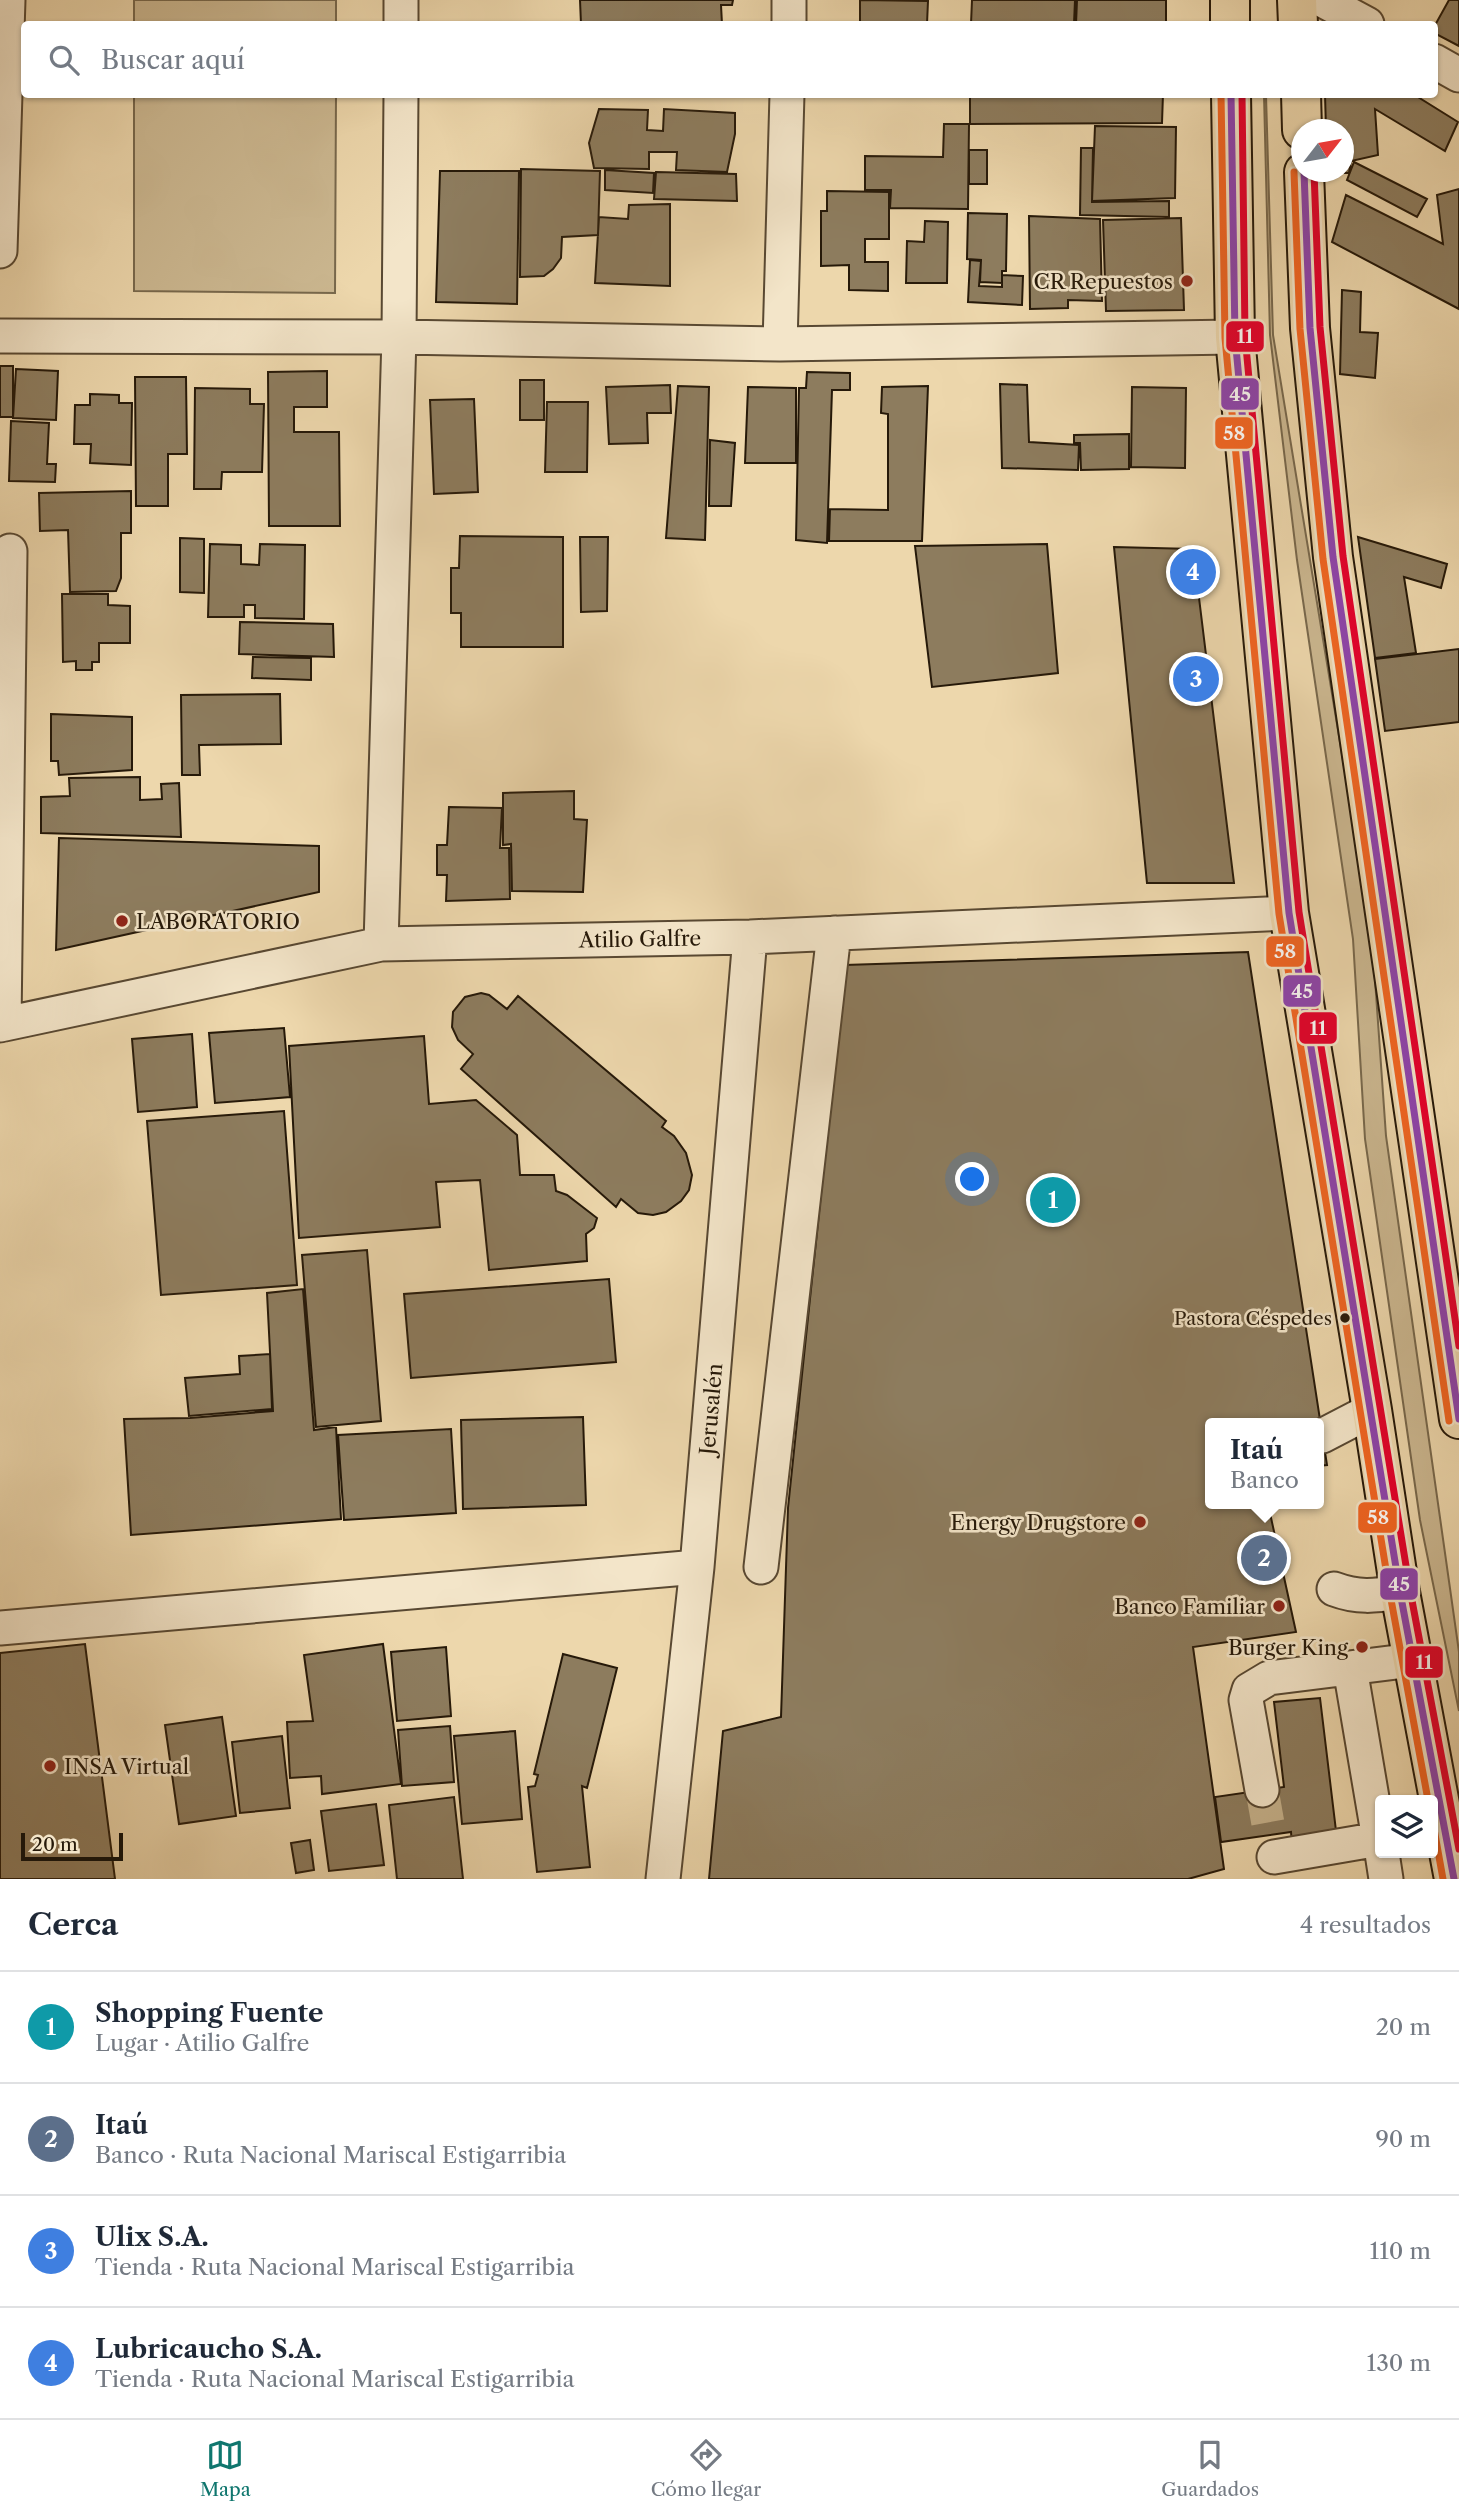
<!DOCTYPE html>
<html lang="es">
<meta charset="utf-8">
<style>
body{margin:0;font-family:"Libre Caslon Text",serif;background:#f2f2f3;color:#1f2937}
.controls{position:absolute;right:21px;bottom:21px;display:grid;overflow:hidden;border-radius:7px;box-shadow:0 2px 5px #0004}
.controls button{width:63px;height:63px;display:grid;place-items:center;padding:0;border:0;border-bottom:2px solid #e0e1e3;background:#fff;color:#1f2937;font:35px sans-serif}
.compass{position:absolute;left:1291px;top:119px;width:63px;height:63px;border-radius:50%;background:#fff;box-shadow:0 2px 5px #0004;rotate:59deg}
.scale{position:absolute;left:21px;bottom:18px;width:102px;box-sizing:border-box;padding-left:7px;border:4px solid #261909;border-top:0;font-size:19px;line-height:24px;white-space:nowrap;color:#261909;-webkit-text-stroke:5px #f3e5c9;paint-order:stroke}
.you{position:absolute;left:973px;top:1180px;width:24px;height:24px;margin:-18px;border:5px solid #fff;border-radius:50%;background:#1a73e8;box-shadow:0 0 0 10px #1a73e833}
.badge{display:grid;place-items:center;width:46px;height:46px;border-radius:50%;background:#0f766e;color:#fff;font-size:23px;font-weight:700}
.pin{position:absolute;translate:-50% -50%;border:4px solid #fff;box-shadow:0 2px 7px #0006}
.popup{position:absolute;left:1205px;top:1418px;width:119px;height:91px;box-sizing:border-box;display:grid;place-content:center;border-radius:7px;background:#fff;filter:drop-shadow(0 2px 5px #0005);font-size:23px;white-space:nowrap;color:#747a83}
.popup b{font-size:26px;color:#1f2937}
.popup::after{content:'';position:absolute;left:50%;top:100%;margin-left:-14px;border:14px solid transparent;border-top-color:#fff}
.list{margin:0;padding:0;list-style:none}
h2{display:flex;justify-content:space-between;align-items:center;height:91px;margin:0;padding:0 28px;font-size:30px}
h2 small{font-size:23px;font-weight:400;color:#747a83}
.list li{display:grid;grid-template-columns:46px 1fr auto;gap:21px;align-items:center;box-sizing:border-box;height:112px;padding:0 28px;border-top:2px solid #e0e1e3}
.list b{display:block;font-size:26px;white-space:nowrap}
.list p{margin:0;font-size:23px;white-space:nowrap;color:#747a83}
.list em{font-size:23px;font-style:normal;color:#747a83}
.icon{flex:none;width:38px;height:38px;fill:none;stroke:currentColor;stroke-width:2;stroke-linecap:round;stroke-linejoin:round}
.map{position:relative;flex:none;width:1459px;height:1879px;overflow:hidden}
.search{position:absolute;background:#fff;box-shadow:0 2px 5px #0004;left:21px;right:21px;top:21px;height:77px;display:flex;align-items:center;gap:18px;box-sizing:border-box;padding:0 24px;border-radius:7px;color:#747a83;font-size:26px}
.sheet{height:539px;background:#fff}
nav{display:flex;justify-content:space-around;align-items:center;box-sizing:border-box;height:98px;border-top:2px solid #e0e1e3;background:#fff;font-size:19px;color:#747a83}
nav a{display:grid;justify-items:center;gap:4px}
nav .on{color:#0f766e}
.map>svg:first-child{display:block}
.green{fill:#cbb790;stroke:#78684c;stroke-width:2}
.building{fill:#8d7c5e;stroke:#261909;stroke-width:2}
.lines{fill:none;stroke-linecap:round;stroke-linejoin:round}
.minor-tunnel{stroke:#c5b18b;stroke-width:33;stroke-dasharray:33 17;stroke-linecap:butt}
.minor-casing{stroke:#584832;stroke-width:37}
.highway-casing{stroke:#261909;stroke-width:42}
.minor{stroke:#f3e5c9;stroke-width:33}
.highway{stroke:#edd7ac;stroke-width:38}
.bus-1-casing{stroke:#f3e5c9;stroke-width:12}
.bus-2-casing{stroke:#f3e5c9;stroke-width:12}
.bus-3-casing{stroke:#f3e5c9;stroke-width:12}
.bus-1{stroke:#8e44ad;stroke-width:7}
.bus-2{stroke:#f26522;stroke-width:7}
.bus-3{stroke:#e4002b;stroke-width:7}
.poi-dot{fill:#8f2418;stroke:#f3e5c9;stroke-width:2.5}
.bus-dot{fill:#261909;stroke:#f3e5c9;stroke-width:2.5}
.labels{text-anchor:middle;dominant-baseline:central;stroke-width:5;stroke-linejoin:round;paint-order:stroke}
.bus-label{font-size:19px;fill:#261909;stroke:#f3e5c9;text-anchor:end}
.poi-label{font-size:21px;fill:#261909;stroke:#f3e5c9;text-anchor:end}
.street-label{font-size:21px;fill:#261909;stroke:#f3e5c9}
.line-badge{stroke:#f3e5c9;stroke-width:2.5}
.badge-label{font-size:19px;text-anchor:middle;font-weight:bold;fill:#fff}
</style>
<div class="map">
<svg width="1459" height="1879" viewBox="0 0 1459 1879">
<rect width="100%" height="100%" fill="#edd7ac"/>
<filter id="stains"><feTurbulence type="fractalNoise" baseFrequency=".00286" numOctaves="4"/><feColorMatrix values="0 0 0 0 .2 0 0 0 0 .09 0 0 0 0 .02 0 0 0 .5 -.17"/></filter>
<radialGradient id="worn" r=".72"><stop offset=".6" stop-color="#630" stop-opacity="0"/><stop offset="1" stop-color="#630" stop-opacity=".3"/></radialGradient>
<path class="green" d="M134 0H336V24H134Z
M134 95H336L335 293 134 291Z
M1264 95H1266L1273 335 1372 937 1386 1136 1459 1652V1711L1420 1520 1365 1139 1353 939 1297 560 1270 335Z"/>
<path class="building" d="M580 0H733L732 5H721L722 24H581Z
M860 0 928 1 927 24H860Z
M972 0H1075L1074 24H971Z
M1077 0H1166V24H1076Z
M1449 0H1459V46L1434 33V27Z
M970 94H1163L1162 123 970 124Z
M1325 94H1413L1458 122 1445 151 1375 109 1378 155 1351 161 1349 173H1327L1344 172V130H1326Z
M599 109 648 110 647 130 663 131 664 109 735 113V134L727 172 676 170 677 152H649V169L594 168 589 143Z
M944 124H969L968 209 890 208 891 190H865V156L943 157Z
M1095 126 1176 127 1175 198 1092 201Z
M1081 148H1093L1092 202 1169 201V217L1080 215Z
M969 150H987V184H969Z
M1354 162 1427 199 1417 217 1347 180Z
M521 169 600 171 598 235 562 237 561 258 553 269 544 276 520 277Z
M605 170 654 173 653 193 605 190Z
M440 171H519L517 304 436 302Z
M656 172 736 174 737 201 654 199Z
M1459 189V309L1332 242 1346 195 1443 244 1437 195Z
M827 191 889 192V239H865V262H888V291L849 290V265L821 266V211H827Z
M670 204V286L595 283 599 217 628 219 629 205Z
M968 213 1007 214 1006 271H1002V283L980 282 981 260 967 259Z
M1029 216 1100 219 1102 301 1068 300V308L1030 309Z
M1181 218 1184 310 1106 311 1103 220Z
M925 221 948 222 947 283H906L907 241 924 242Z
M970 260 981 261 979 286 1002 287V275L1023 276 1022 305 968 302Z
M1342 290 1361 292 1360 332 1378 333 1375 378 1340 374Z
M0 366H13V417H0Z
M16 369 58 371 56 420 13 418Z
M327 371V407H294V432H339L340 526H269L268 372Z
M807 372 850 373V390H832L827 543 796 540 799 388H806Z
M135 377H186L187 454H168V506H136Z
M520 380H544V420H520Z
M1000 384 1027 385 1029 442 1079 445 1078 470 1002 468Z
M670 385 671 413H647L648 443 609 444 606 387Z
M678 386 709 387 705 540 666 538Z
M928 386 922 541H829L830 509 888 510V414L881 413 882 387Z
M748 387 796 388V463H745Z
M1132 387 1186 388 1185 468 1131 467Z
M195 388 250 389V404H264L262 472H222L221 489H194Z
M90 394 119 395V403H132L131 465 90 463 91 444H74L75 405H90Z
M474 399 478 492 434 494 430 400Z
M547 402H588L587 472H545Z
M11 421 49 423 47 464H56L55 482 9 481Z
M1129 434V469L1081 470 1080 443H1074V435Z
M710 440 735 443 731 506H709Z
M131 491V533H121V578L116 591 70 592 68 530 40 531 39 493Z
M460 536 563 537V647H461V613H451V568H459Z
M580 537H608L607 611 581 612Z
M1358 537 1447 564 1441 588 1404 577 1416 653 1375 658Z
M180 538 204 539V593L180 592Z
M210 544 241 545V564L259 565 260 544 305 545 304 619 255 618V605H244V617H208Z
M1047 544 1058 673 932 687 915 546Z
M1114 547 1193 549 1234 883H1147Z
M62 594H108V605L130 606V643H99V662H92V670H76V661L63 662Z
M240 622 333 624 334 657 239 654Z
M1459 649V722L1385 731 1375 659Z
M253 657 311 658V680L252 678Z
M280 694 281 744 199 745 200 775H182L181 695Z
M51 714 132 717V770L59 775 58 761H51Z
M140 777V800L162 799 161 784 179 783 181 837 41 833V797L70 796 69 778Z
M574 791V819L587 820 583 892 512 891 511 844 503 845V793Z
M449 807 502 808 500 848H509L510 899 446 901 447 875H437V845H447Z
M59 838 319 846V892L56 950Z
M1248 952 1327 1465 1318 1466V1423H1210V1504H1268L1296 1632 1193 1647 1224 1869 1188 1879H709L723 1731 781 1717 788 1508 845 965Z
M481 993 489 995 507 1009 518 996 666 1121 662 1127 674 1136 686 1153 692 1175 689 1190 681 1201 666 1212 653 1215 638 1213 621 1199 616 1207 461 1069 473 1054 458 1040 452 1027 453 1012 465 997Z
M284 1028 290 1097 215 1103 209 1033Z
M192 1034 197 1107 138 1112 132 1039Z
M424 1036 429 1104 476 1100 517 1135 520 1175H554L556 1191 567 1195 597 1218 594 1228 586 1234 587 1261 489 1270 480 1180 436 1182 440 1227 299 1238 289 1046Z
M284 1111 297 1285 161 1295 147 1121Z
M367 1250 381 1421 316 1427 302 1255Z
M609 1279 616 1362 411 1378 404 1294Z
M303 1289 314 1430 336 1427 341 1519 131 1535 124 1419 190 1418 273 1411 267 1293Z
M270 1354 272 1409 189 1416 185 1378 240 1374 239 1356Z
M583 1417 586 1505 463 1509 461 1420Z
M451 1429 456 1513 344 1520 338 1435Z
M85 1644 115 1879H0V1653Z
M383 1644 401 1784 322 1794 321 1776 290 1778 287 1722 313 1721 304 1655Z
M446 1647 451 1716 397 1721 391 1652Z
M563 1654 617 1668 587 1788 582 1786 590 1867 537 1872 528 1787 535 1786 538 1775 534 1774Z
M1320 1698 1337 1839 1292 1844 1291 1832 1221 1842 1215 1797 1284 1787 1274 1702Z
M222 1717 236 1816 179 1824 165 1725Z
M450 1726 454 1782 402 1786 398 1730Z
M515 1731 522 1819 462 1824 454 1736Z
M282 1736 290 1808 240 1813 232 1742Z
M454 1797 463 1879H397L389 1805Z
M376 1804 384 1865 329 1871 321 1811Z
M310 1840 314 1870 296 1873 291 1843Z"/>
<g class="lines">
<path class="minor-tunnel" d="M1262 1790 1270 1835"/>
<g class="minor-casing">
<path id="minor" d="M1322 0 1367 24
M401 24V0
M789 24V0
M1434 61 1459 75
M0 251 8 0
M0 336 399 337 780 344 1235 337
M780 344 787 94
M381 944 399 337 401 94
M4 1024 10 551
M0 1025 381 944 750 937 1289 913
M1322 1436 1372 1410
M761 1567 834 933
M1334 1589C1358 1598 1374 1596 1400 1592
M0 1628 697 1567
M1350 1668 1380 1845
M1262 1790 1246 1700 1249 1690 1269 1678 1413 1660
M1382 1853 1386 1879
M1274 1857 1379 1839
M663 1879 697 1567 750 937"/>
</g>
<g class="highway-casing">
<path id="highway" d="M1230 0V24
M1297 0 1298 24
M1231 94 1235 337 1289 913 1372 1410 1400 1592 1454 1879
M1301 94 1302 130
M1304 172 1310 328 1333 557 1459 1419"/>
</g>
<use href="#minor" class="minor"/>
<use href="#highway" class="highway"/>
<g class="bus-1-casing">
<path id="bus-1" d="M1231 94 1235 337 1289 913 1400 1592 1454 1879
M1304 172 1310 328 1333 557 1459 1419"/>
</g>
<g class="bus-2-casing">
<path id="bus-2" d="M1221 94 1225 338 1279 914 1390 1594 1428 1800
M1294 172 1300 329 1323 559 1449 1421
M1433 1823 1443 1879"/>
</g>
<g class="bus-3-casing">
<path id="bus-3" d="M1242 94 1245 336 1299 912 1410 1590 1459 1849
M1314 172 1320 327 1343 556 1459 1346"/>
</g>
<use href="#bus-1" class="bus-1"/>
<use href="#bus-2" class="bus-2"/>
<use href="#bus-3" class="bus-3"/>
</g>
<g class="poi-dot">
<circle cx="1187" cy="281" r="7"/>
<circle cx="122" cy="921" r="7"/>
<circle cx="1140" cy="1522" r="7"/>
<circle cx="1279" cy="1606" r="7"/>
<circle cx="1362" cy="1647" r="7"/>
<circle cx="50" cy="1766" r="7"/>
</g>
<circle class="bus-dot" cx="1345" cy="1318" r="6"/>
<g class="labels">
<g class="bus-label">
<text x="1332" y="1318">Pastora Céspedes</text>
</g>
<g class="poi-label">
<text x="1173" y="281">CR Repuestos</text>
<text x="136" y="921" text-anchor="start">LABORATORIO</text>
<text x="1126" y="1522">Energy Drugstore</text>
<text x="1265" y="1606">Banco Familiar</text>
<text x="1348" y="1647">Burger King</text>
<text x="64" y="1766" text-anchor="start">INSA Virtual</text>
</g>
<g class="street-label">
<text transform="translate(640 939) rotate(-1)">Atilio Galfre</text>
<text transform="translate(711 1409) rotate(-85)">Jerusalén</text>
</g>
</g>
<g class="line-badge">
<rect x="1225" y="320" width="40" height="33" rx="7" fill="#e4002b"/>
<rect x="1220" y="377" width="40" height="34" rx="7" fill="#8e44ad"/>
<rect x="1214" y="416" width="40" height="34" rx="7" fill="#f26522"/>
<rect x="1265" y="935" width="40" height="33" rx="7" fill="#f26522"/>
<rect x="1282" y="974" width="40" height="34" rx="7" fill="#8e44ad"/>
<rect x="1298" y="1011" width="40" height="34" rx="7" fill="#e4002b"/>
<rect x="1357" y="1501" width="41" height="33" rx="7" fill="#f26522"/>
<rect x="1379" y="1567" width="40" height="34" rx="7" fill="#8e44ad"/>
<rect x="1404" y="1645" width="40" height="34" rx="7" fill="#e4002b"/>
</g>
<g class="badge-label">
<text x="1245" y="343">11</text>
<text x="1240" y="401">45</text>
<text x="1234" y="440">58</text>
<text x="1285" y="958">58</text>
<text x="1302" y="998">45</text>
<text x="1318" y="1035">11</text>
<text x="1378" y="1524">58</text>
<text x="1399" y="1591">45</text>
<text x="1424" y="1669">11</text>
</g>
<rect width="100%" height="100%" filter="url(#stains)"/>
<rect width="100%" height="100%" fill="url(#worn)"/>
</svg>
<div class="controls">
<button><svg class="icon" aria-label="layers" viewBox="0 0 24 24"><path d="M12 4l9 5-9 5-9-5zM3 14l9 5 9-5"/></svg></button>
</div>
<svg class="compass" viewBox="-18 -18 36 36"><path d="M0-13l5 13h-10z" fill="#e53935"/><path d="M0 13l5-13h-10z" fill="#747a83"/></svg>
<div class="scale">20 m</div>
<div class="you"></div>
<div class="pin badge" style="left:1053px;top:1200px;background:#0f9aa8">1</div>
<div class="pin badge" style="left:1264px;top:1558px;background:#5c6f8a">2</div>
<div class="popup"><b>Itaú</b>Banco</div>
<div class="pin badge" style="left:1196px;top:679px;background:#3f7fe0">3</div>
<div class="pin badge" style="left:1193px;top:572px;background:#3f7fe0">4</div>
<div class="search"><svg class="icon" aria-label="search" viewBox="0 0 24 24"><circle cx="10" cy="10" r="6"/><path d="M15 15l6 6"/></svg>Buscar aquí</div>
</div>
<section class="sheet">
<h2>Cerca<small>4 resultados</small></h2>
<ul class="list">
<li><span class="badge" style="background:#0f9aa8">1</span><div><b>Shopping Fuente</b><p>Lugar · Atilio Galfre</p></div><em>20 m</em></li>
<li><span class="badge" style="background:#5c6f8a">2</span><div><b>Itaú</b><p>Banco · Ruta Nacional Mariscal Estigarribia</p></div><em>90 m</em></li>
<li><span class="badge" style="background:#3f7fe0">3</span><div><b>Ulix S.A.</b><p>Tienda · Ruta Nacional Mariscal Estigarribia</p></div><em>110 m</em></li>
<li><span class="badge" style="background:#3f7fe0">4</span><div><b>Lubricaucho S.A.</b><p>Tienda · Ruta Nacional Mariscal Estigarribia</p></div><em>130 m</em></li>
</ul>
</section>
<nav>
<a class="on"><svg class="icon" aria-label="map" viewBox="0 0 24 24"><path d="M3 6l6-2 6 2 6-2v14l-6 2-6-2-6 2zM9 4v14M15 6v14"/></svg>Mapa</a>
<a><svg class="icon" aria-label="directions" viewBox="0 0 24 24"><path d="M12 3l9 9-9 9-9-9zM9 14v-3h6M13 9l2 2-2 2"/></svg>Cómo llegar</a>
<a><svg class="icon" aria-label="saved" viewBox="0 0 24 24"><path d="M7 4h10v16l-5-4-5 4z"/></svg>Guardados</a>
</nav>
